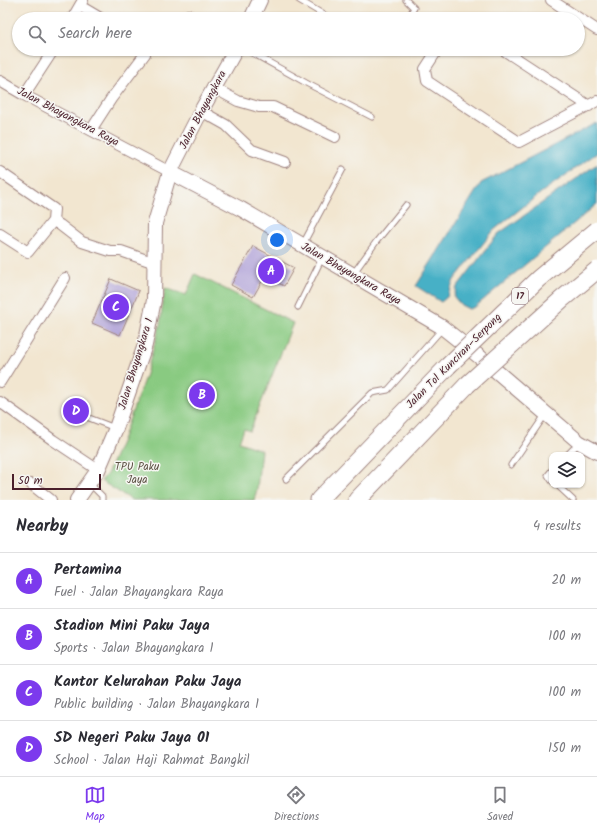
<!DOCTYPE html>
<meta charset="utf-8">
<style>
body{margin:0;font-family:Kalam,sans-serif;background:#f7f7f7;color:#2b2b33}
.controls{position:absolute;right:12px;bottom:12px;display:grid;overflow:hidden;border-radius:8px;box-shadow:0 1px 3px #0004}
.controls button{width:36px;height:36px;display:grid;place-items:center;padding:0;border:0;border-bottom:1px solid #e1e1e2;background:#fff;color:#2b2b33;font:20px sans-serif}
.scale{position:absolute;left:12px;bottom:10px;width:89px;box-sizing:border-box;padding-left:4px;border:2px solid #4a1f2b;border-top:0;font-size:11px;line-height:14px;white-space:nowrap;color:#4a1f2b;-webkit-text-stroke:3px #f6f6f2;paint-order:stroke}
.you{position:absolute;left:277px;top:240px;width:14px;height:14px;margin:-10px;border:3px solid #fff;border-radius:50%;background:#1a73e8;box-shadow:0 0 0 6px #1a73e833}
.badge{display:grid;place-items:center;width:26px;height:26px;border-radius:50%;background:#7c3aed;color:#fff;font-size:13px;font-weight:700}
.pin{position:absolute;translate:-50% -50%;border:2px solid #fff;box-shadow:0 1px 4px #0006}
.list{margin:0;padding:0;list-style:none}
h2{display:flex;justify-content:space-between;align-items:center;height:52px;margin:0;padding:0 16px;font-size:17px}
h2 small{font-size:13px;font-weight:400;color:#7c7c81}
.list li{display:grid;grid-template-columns:26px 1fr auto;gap:12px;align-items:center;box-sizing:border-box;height:56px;padding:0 16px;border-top:1px solid #e1e1e2}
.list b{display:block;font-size:15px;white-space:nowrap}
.list p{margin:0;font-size:13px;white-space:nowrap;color:#7c7c81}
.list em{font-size:13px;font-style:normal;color:#7c7c81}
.icon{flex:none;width:22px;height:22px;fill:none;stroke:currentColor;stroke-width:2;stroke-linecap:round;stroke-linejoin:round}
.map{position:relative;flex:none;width:597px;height:500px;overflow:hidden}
.search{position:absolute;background:#fff;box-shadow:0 1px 3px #0004;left:12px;right:12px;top:12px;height:44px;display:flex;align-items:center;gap:10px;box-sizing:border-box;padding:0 14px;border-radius:22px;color:#7c7c81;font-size:15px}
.sheet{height:276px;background:#fff}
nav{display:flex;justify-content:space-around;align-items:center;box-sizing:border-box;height:56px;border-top:1px solid #e1e1e2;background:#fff;font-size:11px;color:#7c7c81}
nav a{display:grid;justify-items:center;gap:2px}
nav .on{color:#7c3aed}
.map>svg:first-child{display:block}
.green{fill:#89ca81;stroke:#6a7456}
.water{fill:#47b0c6;stroke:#486878}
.building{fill:#b2a4d9}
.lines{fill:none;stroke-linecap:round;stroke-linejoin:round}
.lane-casing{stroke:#9e827e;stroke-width:7}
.street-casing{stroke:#9e827e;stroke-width:12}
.secondary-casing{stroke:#9e827e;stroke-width:16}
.highway-casing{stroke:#9e827e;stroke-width:19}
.lane{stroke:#fff;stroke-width:5}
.street{stroke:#fff;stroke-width:10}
.secondary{stroke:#fff;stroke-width:14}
.highway{stroke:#fff;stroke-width:17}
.highway-bridge-casing{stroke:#9e827e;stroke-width:19;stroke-linecap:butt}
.highway-bridge{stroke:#fff;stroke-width:17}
.labels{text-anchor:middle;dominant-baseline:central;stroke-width:3;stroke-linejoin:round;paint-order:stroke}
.shield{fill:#f6f6f2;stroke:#7e6067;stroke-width:1}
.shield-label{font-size:10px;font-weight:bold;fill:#4a1f2b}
.street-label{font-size:11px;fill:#4a1f2b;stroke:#f6f6f2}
.park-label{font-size:11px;fill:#5d5245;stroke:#f6f6f2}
</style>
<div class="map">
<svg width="597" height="500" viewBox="0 0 597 500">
<rect width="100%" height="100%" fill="#f6f6f2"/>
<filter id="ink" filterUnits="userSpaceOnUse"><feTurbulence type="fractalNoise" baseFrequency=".025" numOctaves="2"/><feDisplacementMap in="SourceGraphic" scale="8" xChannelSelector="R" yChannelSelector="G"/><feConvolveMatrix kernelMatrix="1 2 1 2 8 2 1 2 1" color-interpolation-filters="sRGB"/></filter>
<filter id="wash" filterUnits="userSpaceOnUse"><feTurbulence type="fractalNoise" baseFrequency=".012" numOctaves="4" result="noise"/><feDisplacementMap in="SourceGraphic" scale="16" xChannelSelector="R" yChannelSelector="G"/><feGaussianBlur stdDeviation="0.9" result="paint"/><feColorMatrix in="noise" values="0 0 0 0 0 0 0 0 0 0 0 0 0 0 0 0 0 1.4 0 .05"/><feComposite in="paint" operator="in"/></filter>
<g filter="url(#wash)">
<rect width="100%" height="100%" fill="#f2e6d0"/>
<path class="green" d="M195 274 293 323 250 431 244 429 239 442 261 450 257 489 254 500H132L101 481 107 474 122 440 146 374 160 325 165 288 186 295Z"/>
<path class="water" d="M597 123V153L542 192 494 230 454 280 447 297 441 302 416 286 481 183Z
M597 164V204L475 307 469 309 461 305 454 297 457 287 498 234Z"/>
<g id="blocks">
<path class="building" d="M253 246 294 268 284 286 265 276 253 297 231 285Z
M111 279 139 291 120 335 92 323Z"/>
</g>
</g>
<g filter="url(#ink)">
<use href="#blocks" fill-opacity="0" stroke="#9e827e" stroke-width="1"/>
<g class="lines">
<g class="lane-casing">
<path id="lane" d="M299 0 331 19
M406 0 414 8 407 19
M245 49 308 84 372 117
M303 244 343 169
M353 274 376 242 406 205
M298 307 322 258
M71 411 115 428
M567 455 579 443
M511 465 545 415
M552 470 548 475 552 481
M286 479 372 393 388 390 442 329
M90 484 102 496V500
M557 485 573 500"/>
</g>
<g class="street-casing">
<path id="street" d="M551 0 597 30
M80 6 102 19
M188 15 195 19
M72 19 83 0
M438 49 425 69 427 81 519 142 597 101
M502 49 589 106
M0 81 24 95 170 172
M214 88 238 101 259 107H273L335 137
M24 95 54 49
M201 111 226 125 252 150 285 162
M91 130 111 99 145 54 146 49
M0 172 54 209 53 221 28 252 0 234
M53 221 60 225 82 242 110 251H121L155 263
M0 382 65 278
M0 402 53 440 98 470
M31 484 51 500"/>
</g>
<g class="secondary-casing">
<path id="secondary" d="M251 19 260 0
M170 172 241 209 442 327 481 358 579 442 597 452
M77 500 98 470 116 428 145 345 154 300 155 223 170 172 201 111 236 49"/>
</g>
<g class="highway-casing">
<path id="highway" d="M319 500 448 366
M357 500 467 385"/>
</g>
<use href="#lane" class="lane"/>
<use href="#street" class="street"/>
<use href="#secondary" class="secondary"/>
<use href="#highway" class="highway"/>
<g class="highway-bridge-casing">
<path id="highway-bridge" d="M448 366 538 279 597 230
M467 385 562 299 597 270"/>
</g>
<use href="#highway-bridge" class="highway-bridge"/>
</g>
</g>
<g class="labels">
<rect class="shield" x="512" y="288" width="16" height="16" rx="3"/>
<g class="shield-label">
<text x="520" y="296">17</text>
</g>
<g class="street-label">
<text transform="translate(203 110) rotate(-62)">Jalan Bhayangkara</text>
<text transform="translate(68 117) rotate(28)">Jalan Bhayangkara Raya</text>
<text transform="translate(351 274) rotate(30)">Jalan Bhayangkara Raya</text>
<text transform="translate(454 361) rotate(-45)">Jalan Tol Kunciran–Serpong</text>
<text transform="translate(136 364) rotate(-73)">Jalan Bhayangkara 1</text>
</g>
<g class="park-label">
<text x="137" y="467">TPU Paku<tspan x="137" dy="13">Jaya</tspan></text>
</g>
</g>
</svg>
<div class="controls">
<button><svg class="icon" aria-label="layers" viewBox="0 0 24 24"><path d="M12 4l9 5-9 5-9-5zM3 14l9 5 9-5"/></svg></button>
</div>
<div class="scale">50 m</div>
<div class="you"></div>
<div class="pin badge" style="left:271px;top:271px">A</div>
<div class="pin badge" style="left:202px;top:395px">B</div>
<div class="pin badge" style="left:116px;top:307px">C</div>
<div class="pin badge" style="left:76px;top:411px">D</div>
<div class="search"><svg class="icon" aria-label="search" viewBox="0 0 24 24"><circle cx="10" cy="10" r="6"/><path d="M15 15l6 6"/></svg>Search here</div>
</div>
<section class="sheet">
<h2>Nearby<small>4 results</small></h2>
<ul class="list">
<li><span class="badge">A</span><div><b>Pertamina</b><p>Fuel · Jalan Bhayangkara Raya</p></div><em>20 m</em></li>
<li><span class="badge">B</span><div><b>Stadion Mini Paku Jaya</b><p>Sports · Jalan Bhayangkara 1</p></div><em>100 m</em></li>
<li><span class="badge">C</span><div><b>Kantor Kelurahan Paku Jaya</b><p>Public building · Jalan Bhayangkara 1</p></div><em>100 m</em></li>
<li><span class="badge">D</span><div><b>SD Negeri Paku Jaya 01</b><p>School · Jalan Haji Rahmat Bangkil</p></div><em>150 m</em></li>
</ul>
</section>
<nav>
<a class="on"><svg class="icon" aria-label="map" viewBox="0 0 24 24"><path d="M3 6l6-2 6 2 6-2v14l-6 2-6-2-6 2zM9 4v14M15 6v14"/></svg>Map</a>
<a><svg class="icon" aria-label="directions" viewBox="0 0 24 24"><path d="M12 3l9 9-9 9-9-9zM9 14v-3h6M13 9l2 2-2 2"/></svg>Directions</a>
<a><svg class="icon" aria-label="saved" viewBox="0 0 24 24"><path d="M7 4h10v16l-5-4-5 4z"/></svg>Saved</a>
</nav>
